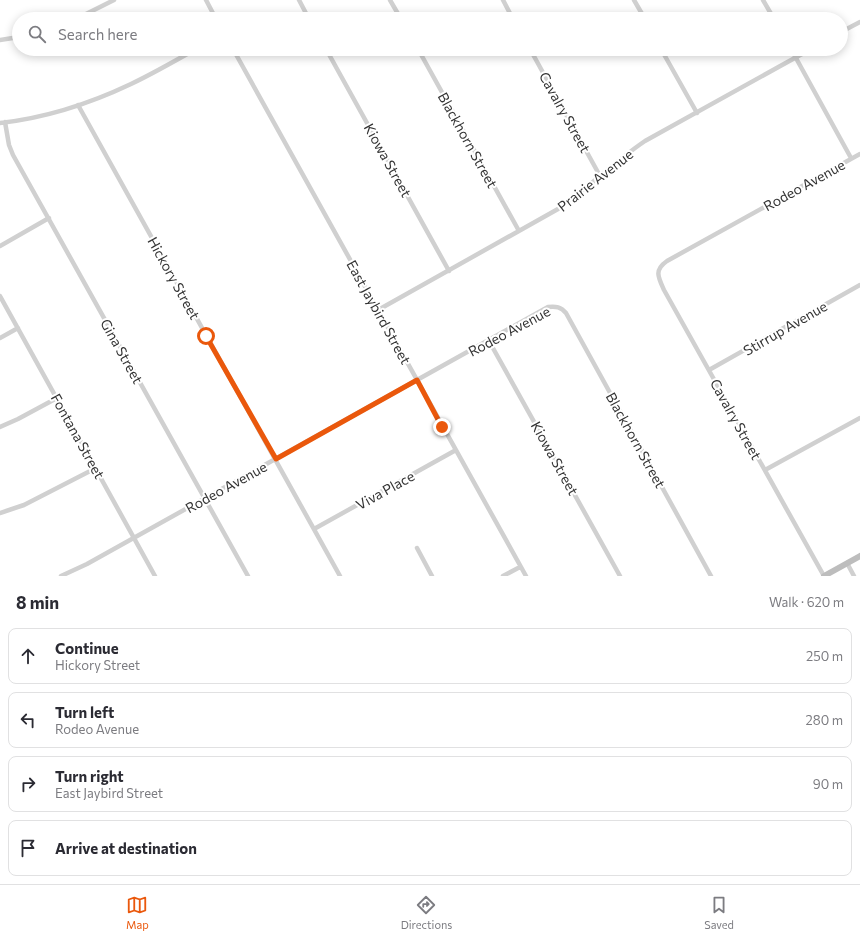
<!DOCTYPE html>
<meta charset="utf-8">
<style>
body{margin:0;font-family:Commissioner,sans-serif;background:#f2f2f3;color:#2b2b33}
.stop{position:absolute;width:12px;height:12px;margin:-9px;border:3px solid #ea580c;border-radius:50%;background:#fff}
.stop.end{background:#ea580c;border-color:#fff;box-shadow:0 1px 4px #0008}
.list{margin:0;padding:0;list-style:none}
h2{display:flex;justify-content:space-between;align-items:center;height:52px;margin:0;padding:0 16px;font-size:17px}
h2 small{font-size:13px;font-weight:400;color:#7c7c81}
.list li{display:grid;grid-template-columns:26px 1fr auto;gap:12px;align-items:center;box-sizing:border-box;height:56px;margin:0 8px 8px;padding:0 8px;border:1px solid #e1e1e2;border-radius:8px}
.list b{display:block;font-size:15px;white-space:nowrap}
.list p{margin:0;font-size:13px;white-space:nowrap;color:#7c7c81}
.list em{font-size:13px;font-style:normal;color:#7c7c81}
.icon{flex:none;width:22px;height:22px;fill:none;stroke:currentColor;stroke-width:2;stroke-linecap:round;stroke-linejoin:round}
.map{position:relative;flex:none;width:860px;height:576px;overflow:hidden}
.search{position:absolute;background:#fff;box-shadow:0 2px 10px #0003;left:12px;right:12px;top:12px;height:44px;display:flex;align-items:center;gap:10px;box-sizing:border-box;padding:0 14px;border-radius:22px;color:#7c7c81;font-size:15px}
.sheet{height:308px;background:#fff}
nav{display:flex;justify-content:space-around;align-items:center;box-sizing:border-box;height:56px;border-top:1px solid #e1e1e2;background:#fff;font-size:11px;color:#7c7c81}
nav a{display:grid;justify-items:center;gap:2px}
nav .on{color:#ea580c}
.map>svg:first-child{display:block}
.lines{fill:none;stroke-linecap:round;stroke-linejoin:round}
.minor{stroke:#d0d0d0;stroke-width:4.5}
.secondary{stroke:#bdbdbd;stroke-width:6}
.route{stroke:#ea580c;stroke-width:5}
.labels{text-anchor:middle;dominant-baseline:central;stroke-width:4;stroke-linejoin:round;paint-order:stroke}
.street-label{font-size:14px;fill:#333;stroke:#fff}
</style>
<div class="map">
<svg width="860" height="576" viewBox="0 0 860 576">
<rect width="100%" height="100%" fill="#fff"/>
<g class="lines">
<path class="minor" d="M206 0 216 19
M299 0 309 19
M390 0 401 19
M503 0 513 19
M634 0 645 19
M763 0 774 19
M76 19 114 0
M841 32 860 22
M0 40 19 37
M233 49 526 576
M326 49 449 271
M418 49 519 231
M530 49 600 176
M661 49 697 113
M791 49 851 158
M78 105 340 576
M5 122 9 145 13 155 248 576
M0 123C45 118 91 103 131 84 154 73 175 61 196 49
M0 246 49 218
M0 296 155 576
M378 310 558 209C588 188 614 162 645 141L811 49
M0 338 18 328
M489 341 620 576
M709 370 860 285
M0 427 18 419 57 398
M765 470 860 418
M0 513 24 505 96 468
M314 529 456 450
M417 548 432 576
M847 563 854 576
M61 576 87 564 548 307C556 306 561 307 566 313L711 576
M503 576 520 567
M824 576 664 290C658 277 654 270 667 261L860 154"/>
<path class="secondary" d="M824 576 860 556"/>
</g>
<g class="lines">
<path class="route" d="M206 336 276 459 417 380 442 427"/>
</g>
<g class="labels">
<g class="street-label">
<text transform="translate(565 112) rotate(61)">Cavalry Street</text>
<text transform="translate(468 140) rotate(61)">Blackhorn Street</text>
<text transform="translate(388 160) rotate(61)">Kiowa Street</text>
<text transform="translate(595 180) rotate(-38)">Prairie Avenue</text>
<text transform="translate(804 185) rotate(-29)">Rodeo Avenue</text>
<text transform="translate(174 278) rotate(61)">Hickory Street</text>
<text transform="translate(379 312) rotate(61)">East Jaybird Street</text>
<text transform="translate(785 328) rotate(-30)">Stirrup Avenue</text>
<text transform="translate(509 331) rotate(-28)">Rodeo Avenue</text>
<text transform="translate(122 351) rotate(61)">Gina Street</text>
<text transform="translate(736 419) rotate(61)">Cavalry Street</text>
<text transform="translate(78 436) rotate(61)">Fontana Street</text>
<text transform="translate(636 440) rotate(61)">Blackhorn Street</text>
<text transform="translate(555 458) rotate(61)">Kiowa Street</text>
<text transform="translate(226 487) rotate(-29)">Rodeo Avenue</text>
<text transform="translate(385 490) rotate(-29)">Viva Place</text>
</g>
</g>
</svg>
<div class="stop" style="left:206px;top:336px"></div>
<div class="stop end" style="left:442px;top:427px"></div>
<div class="search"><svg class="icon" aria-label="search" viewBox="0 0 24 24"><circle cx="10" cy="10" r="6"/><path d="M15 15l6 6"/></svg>Search here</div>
</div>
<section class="sheet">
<h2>8 min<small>Walk · 620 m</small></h2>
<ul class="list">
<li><svg class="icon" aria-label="ahead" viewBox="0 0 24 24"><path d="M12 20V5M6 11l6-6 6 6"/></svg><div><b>Continue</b><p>Hickory Street</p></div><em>250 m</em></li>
<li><svg class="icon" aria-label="left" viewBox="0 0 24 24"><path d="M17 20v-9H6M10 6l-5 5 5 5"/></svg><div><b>Turn left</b><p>Rodeo Avenue</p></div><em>280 m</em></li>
<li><svg class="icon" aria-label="right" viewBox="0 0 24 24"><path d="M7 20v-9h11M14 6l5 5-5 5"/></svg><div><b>Turn right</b><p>East Jaybird Street</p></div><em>90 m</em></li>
<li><svg class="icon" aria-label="arrive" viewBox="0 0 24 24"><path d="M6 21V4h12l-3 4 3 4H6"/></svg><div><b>Arrive at destination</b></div></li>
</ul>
</section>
<nav>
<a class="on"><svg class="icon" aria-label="map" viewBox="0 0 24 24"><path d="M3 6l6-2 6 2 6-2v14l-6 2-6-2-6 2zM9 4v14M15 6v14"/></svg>Map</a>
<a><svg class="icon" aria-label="directions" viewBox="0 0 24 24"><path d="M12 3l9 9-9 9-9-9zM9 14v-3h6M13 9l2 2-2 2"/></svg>Directions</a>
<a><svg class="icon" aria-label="saved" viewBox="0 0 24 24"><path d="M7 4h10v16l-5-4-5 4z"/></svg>Saved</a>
</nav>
